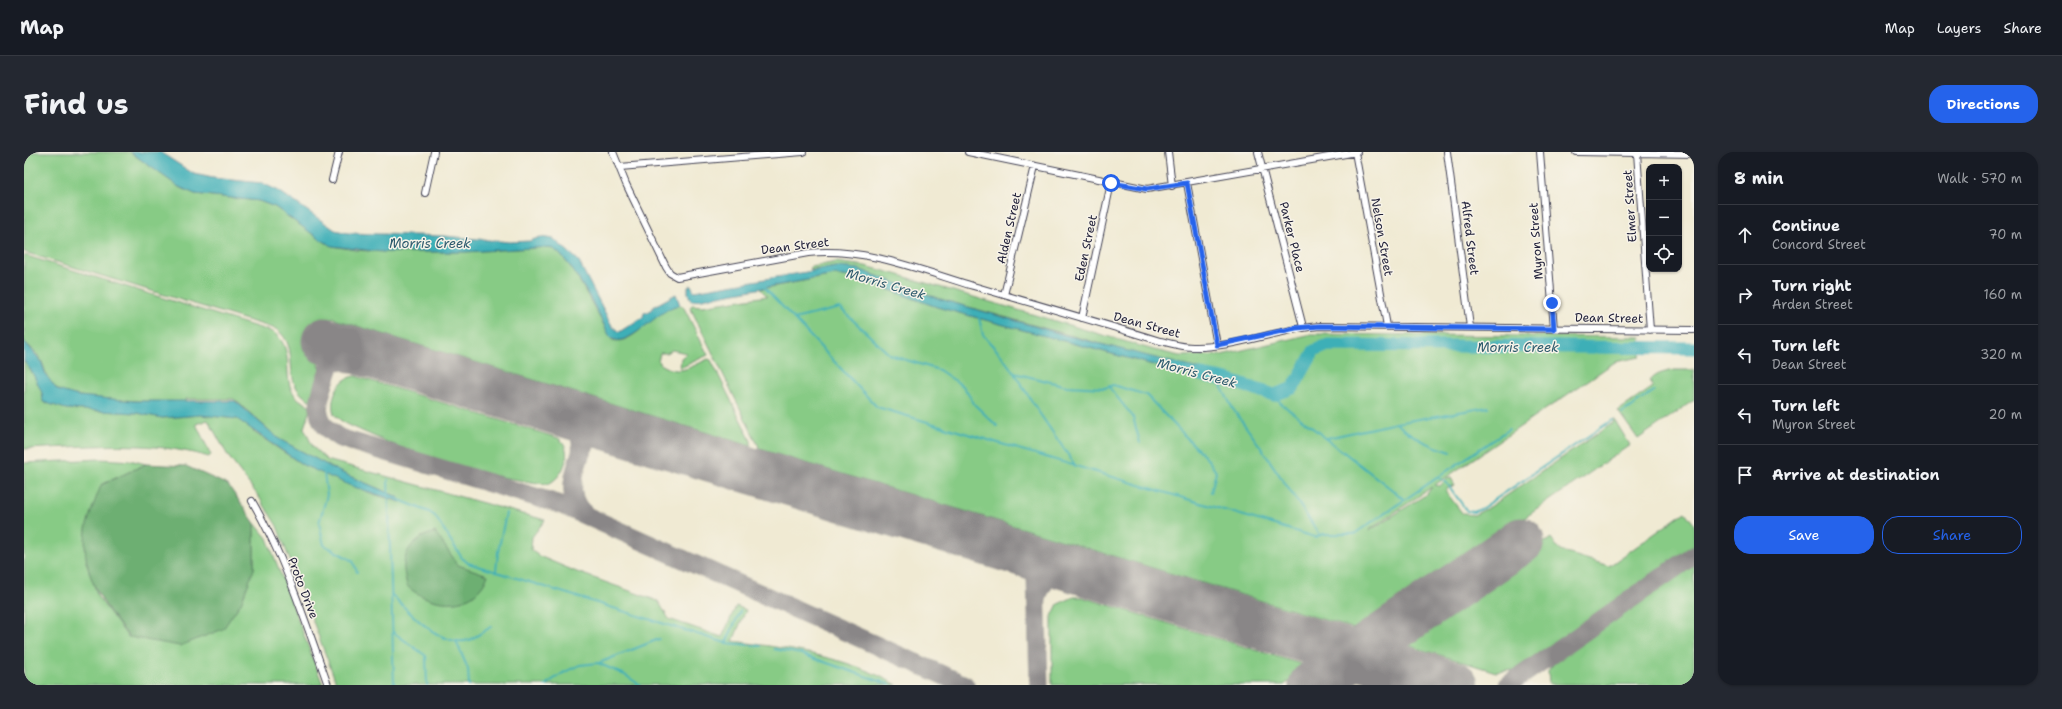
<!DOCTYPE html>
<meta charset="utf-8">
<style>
body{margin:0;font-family:"Shantell Sans",sans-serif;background:#242831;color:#f1f3f6}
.controls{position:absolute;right:12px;top:12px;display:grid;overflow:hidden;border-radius:8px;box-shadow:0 1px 3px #0004}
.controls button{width:36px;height:36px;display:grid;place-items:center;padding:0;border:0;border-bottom:1px solid #363941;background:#171b24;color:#f1f3f6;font:20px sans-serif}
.stop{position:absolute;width:12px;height:12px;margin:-9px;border:3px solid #2563eb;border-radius:50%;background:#fff}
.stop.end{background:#2563eb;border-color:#fff;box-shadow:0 1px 4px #0008}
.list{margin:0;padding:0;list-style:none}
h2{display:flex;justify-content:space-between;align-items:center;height:52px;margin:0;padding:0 16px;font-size:17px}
h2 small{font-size:13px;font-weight:400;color:#9ea1a6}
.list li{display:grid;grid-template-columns:26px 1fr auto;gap:12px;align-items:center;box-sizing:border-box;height:60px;padding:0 16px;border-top:1px solid #363941}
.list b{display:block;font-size:15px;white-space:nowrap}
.list p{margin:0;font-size:13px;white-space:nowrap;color:#9ea1a6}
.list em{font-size:13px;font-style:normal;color:#9ea1a6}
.actions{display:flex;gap:8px;padding:12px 16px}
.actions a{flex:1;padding:9px 0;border:1px solid #2563eb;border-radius:16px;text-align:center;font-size:14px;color:#2563eb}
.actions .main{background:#2563eb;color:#fff}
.icon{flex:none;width:22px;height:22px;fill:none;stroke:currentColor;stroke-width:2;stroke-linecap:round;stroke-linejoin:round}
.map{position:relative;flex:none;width:1670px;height:533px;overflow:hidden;border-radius:16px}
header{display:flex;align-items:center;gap:24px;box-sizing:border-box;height:56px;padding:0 20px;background:#171b24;border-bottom:1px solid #363941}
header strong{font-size:19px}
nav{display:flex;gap:22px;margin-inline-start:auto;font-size:14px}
.intro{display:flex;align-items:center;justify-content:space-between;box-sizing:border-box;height:96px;padding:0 24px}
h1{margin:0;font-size:28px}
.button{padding:10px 18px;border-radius:16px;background:#2563eb;color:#fff;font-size:14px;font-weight:700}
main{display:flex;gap:24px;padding:0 24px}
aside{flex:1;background:#171b24;border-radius:16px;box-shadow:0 1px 3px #0004}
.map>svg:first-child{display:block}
.green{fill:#87cb85;stroke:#547660;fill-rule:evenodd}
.forest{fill:#6daf72;stroke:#486856}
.water{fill:#3eafb7;stroke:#306879}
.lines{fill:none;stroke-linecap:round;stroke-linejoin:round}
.stream{stroke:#3eafb7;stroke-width:2}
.river{stroke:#3eafb7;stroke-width:13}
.taxiway{stroke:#898687;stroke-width:19}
.runway{stroke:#898687;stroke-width:47}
.minor-casing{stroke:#414052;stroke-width:8}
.minor{stroke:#fff;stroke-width:6}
.route{stroke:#2563eb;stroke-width:5}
.labels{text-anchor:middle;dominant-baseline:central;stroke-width:3;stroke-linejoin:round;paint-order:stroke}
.street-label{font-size:12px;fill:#22223b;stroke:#f7f3e8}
.water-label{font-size:13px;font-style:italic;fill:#2d5a6d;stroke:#f7f3e8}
</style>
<header>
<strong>Map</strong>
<nav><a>Map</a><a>Layers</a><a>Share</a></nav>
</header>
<div class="intro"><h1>Find us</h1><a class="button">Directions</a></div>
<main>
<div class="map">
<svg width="1670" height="533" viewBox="0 0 1670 533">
<rect width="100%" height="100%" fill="#f7f3e8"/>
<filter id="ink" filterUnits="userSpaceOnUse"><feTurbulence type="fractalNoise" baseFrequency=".025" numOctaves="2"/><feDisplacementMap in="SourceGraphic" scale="8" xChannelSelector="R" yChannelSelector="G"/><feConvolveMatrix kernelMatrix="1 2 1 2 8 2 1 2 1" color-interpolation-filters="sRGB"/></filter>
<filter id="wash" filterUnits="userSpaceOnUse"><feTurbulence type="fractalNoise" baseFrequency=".012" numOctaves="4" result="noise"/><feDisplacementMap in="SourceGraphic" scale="16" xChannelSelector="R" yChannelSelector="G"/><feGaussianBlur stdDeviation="0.9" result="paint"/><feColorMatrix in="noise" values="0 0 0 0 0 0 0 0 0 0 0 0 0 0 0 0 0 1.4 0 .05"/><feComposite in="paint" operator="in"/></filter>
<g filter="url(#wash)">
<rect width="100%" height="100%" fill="#f0ead3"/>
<path class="green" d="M0 0H106L155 35 171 42 235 49 251 55 294 86 308 94 331 98 359 100H440L526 95 534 100 550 119 588 188C611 196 635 149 659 154L684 203 656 216 657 206 663 201 648 198 643 201H636L634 210C654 225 664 216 684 207L687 208 727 289V294L313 168 309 165 294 214 297 216 287 249C253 231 280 197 252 177L0 100Z
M0 103 249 180C279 202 246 238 287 254L280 276 289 295 303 308 521 368 508 385 507 398 515 404 553 420 634 449 645 467 698 485 712 454 722 458 709 489C764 496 824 505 873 533H313L253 374 235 345 204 304 184 268 172 272 187 303 185 305C125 287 62 295 0 297V209C9 221 18 235 20 250L42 257 113 261 138 266 177 263 213 267 222 272 231 281 279 313 349 342 376 350 374 345 316 320 255 287 210 247H162L163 250C138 249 45 250 30 235 22 228 22 219 18 210 14 202 6 195 0 189ZM411 381 434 413 397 385Z
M812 110 841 114 868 121 1130 198 1156 204 1197 203 1288 182 1617 185 1616 205 1591 210 1411 333 1416 334 1422 327 1427 326 1431 333 1424 336 1422 340 1439 362 1450 363 1466 355 1589 271 1590 267 1606 293 1337 479 736 297 666 155 668 153 678 154 743 144 736 137 811 123 833 126 913 155 1189 229 1149 212 916 147 834 117 812 115 786 118 787 115ZM1408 335 1403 342 1345 379V378Z
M1651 218H1670V248L1614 287 1594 259 1629 235 1626 229C1632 221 1641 220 1651 218Z
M331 224 534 286C551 296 540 327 523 332 464 326 392 304 338 279 328 274 317 271 310 262 305 247 314 226 331 224Z
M76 307 110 309 122 312 77 333 62 410 74 445 104 485 230 417V370L243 386 299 533H0V311Z
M1661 360 1670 372V394L1490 518 1472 520 1376 491 1527 386 1536 399 1585 414Z
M1670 413V533L1525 532 1524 519 1531 510Z
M1050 445H1058L1287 515 1260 533H1028V464L1034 452Z"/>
<path class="forest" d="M122 312 162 314 204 333 230 370V417L217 451 199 477 156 494 105 485C79 451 56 424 62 377 65 363 72 347 77 333Z
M411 380 434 413 464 423C462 428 460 433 456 437 438 459 401 451 383 434 382 428 379 419 380 412 382 393 395 385 411 380Z"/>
<path class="water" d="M106 0H136L170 22 189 26 238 31 255 39 311 78 324 81 421 84 486 90 506 89 516 85 530 87 554 108 588 174 595 180 619 165 620 161 624 160 632 153 652 142 656 153C636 154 602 201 586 185 576 164 546 103 526 95L440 100H359L308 94 294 86 251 55 235 49 171 42 155 35Z
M812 115 834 117 916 147 1041 183 1191 221 1193 226 1189 229 913 155 833 126 811 123 667 149 664 141V135L667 133 670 139Z
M0 189 17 209 22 223 33 238 54 244 110 249H211L255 287 316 320 374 345 377 350 327 334 279 313 213 267 177 263 138 266 113 261 42 257 19 250 18 241 8 220 0 209Z"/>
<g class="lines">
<path class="stream" d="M740 135 853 255 1291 385 1300 382H1330L1485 277
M955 166 959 183 977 203 990 221 1014 259 1051 313
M770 167 816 156 866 203 915 218 939 234 951 253 973 274
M990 221 1043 234 1081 236 1089 233 1122 243 1185 309 1192 320 1187 340
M1193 226 1209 257 1233 290 1296 383
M1085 235 1109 265 1116 291
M1250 243 1259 253 1380 347
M1598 261 1630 239
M1372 271C1389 286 1406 294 1427 300
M1303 286 1372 271 1464 255
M300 321 303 343 295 371 300 393 329 409 333 420
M1414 325 1422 330 1443 359 1449 360 1457 357 1588 268
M364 328 370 533
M373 347 405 360 411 364 438 406 444 411 702 491 737 494
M472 419 474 400 482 361
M367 442C384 459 418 497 445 488 452 485 460 479 467 475
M369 480 402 504 403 533
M432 489 444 517 445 533
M702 491 716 459
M750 497 777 502 867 533
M575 511 635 487
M521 533 539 521 556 513 574 511 601 523 616 533"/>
<path class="river" d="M1177 223 1203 228 1250 243 1269 236 1290 199 1304 193 1670 196"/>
<path class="taxiway" d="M314 193C309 208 292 247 295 260 297 273 306 280 316 286L538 353 941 533
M538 261C552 273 559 283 557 301
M562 363C545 349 547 332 553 313 556 304 558 294 565 288 572 281 582 280 591 277
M992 399 1007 413 1012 426 1015 533
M1013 448C1017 427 1030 420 1050 417
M1404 525 1415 533
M1484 533 1670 403"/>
<path class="runway" d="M301 189 1431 533
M1288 533 1497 389"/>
</g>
</g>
<g filter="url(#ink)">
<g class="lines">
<g class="minor-casing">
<path id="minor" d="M589 0 602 32 642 115 646 121 653 125 784 101C840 95 896 118 949 134 1011 152 1074 170 1136 189 1146 191 1158 195 1169 195 1212 196 1253 177 1296 174L1670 178
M944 0 1123 37 1333 0
M1144 0 1148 34
M1234 0 1279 175
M1331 0 1363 174
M1423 0 1446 175
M1516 0 1530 177
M1552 0 1670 2
M1613 1 1626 178
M596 15 779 0
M308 28 315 0
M1163 31 1193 193
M401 41 410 0
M980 143 1011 14
M1058 166 1087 31
M228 349C261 406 282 471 304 533"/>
</g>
<use href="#minor" class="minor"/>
</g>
</g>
<g class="lines" filter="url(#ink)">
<path class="route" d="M1087 31 1123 37 1163 31 1193 193 1272 176 1296 174 1530 177 1528 151"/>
</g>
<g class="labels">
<g class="street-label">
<text transform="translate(1606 54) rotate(-94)">Elmer Street</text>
<text transform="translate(985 76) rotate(-77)">Alden Street</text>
<text transform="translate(1268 85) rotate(76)">Parker Place</text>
<text transform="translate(1358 85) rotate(80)">Nelson Street</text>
<text transform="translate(1446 86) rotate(83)">Alfred Street</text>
<text transform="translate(1512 89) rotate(-94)">Myron Street</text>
<text transform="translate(771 94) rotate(-7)">Dean Street</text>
<text transform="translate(1062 96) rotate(-78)">Eden Street</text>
<text transform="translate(1585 166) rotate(1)">Dean Street</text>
<text transform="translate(1123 173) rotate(15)">Dean Street</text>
<text transform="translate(279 436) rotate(69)">Proto Drive</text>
</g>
<g class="water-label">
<text x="406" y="91">Morris Creek</text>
<text transform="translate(862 132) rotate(16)">Morris Creek</text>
<text x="1494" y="195">Morris Creek</text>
<text transform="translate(1173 221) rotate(15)">Morris Creek</text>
</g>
</g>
</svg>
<div class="controls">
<button>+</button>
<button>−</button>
<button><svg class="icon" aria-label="locate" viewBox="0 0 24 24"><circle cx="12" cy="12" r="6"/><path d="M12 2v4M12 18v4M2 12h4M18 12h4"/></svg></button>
</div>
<div class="stop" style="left:1087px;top:31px"></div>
<div class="stop end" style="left:1528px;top:151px"></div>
</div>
<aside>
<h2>8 min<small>Walk · 570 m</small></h2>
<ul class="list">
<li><svg class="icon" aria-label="ahead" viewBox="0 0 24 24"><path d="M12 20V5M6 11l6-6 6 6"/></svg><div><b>Continue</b><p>Concord Street</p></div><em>70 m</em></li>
<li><svg class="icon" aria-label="right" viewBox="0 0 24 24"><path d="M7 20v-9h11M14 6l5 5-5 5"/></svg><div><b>Turn right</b><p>Arden Street</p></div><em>160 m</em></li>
<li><svg class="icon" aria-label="left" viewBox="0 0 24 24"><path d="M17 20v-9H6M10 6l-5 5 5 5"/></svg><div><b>Turn left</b><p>Dean Street</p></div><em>320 m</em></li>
<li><svg class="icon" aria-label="left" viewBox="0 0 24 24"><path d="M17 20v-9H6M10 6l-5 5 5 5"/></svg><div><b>Turn left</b><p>Myron Street</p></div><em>20 m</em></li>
<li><svg class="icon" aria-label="arrive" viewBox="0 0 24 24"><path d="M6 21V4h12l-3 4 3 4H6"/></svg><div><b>Arrive at destination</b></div></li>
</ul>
<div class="actions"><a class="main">Save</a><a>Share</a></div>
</aside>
</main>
